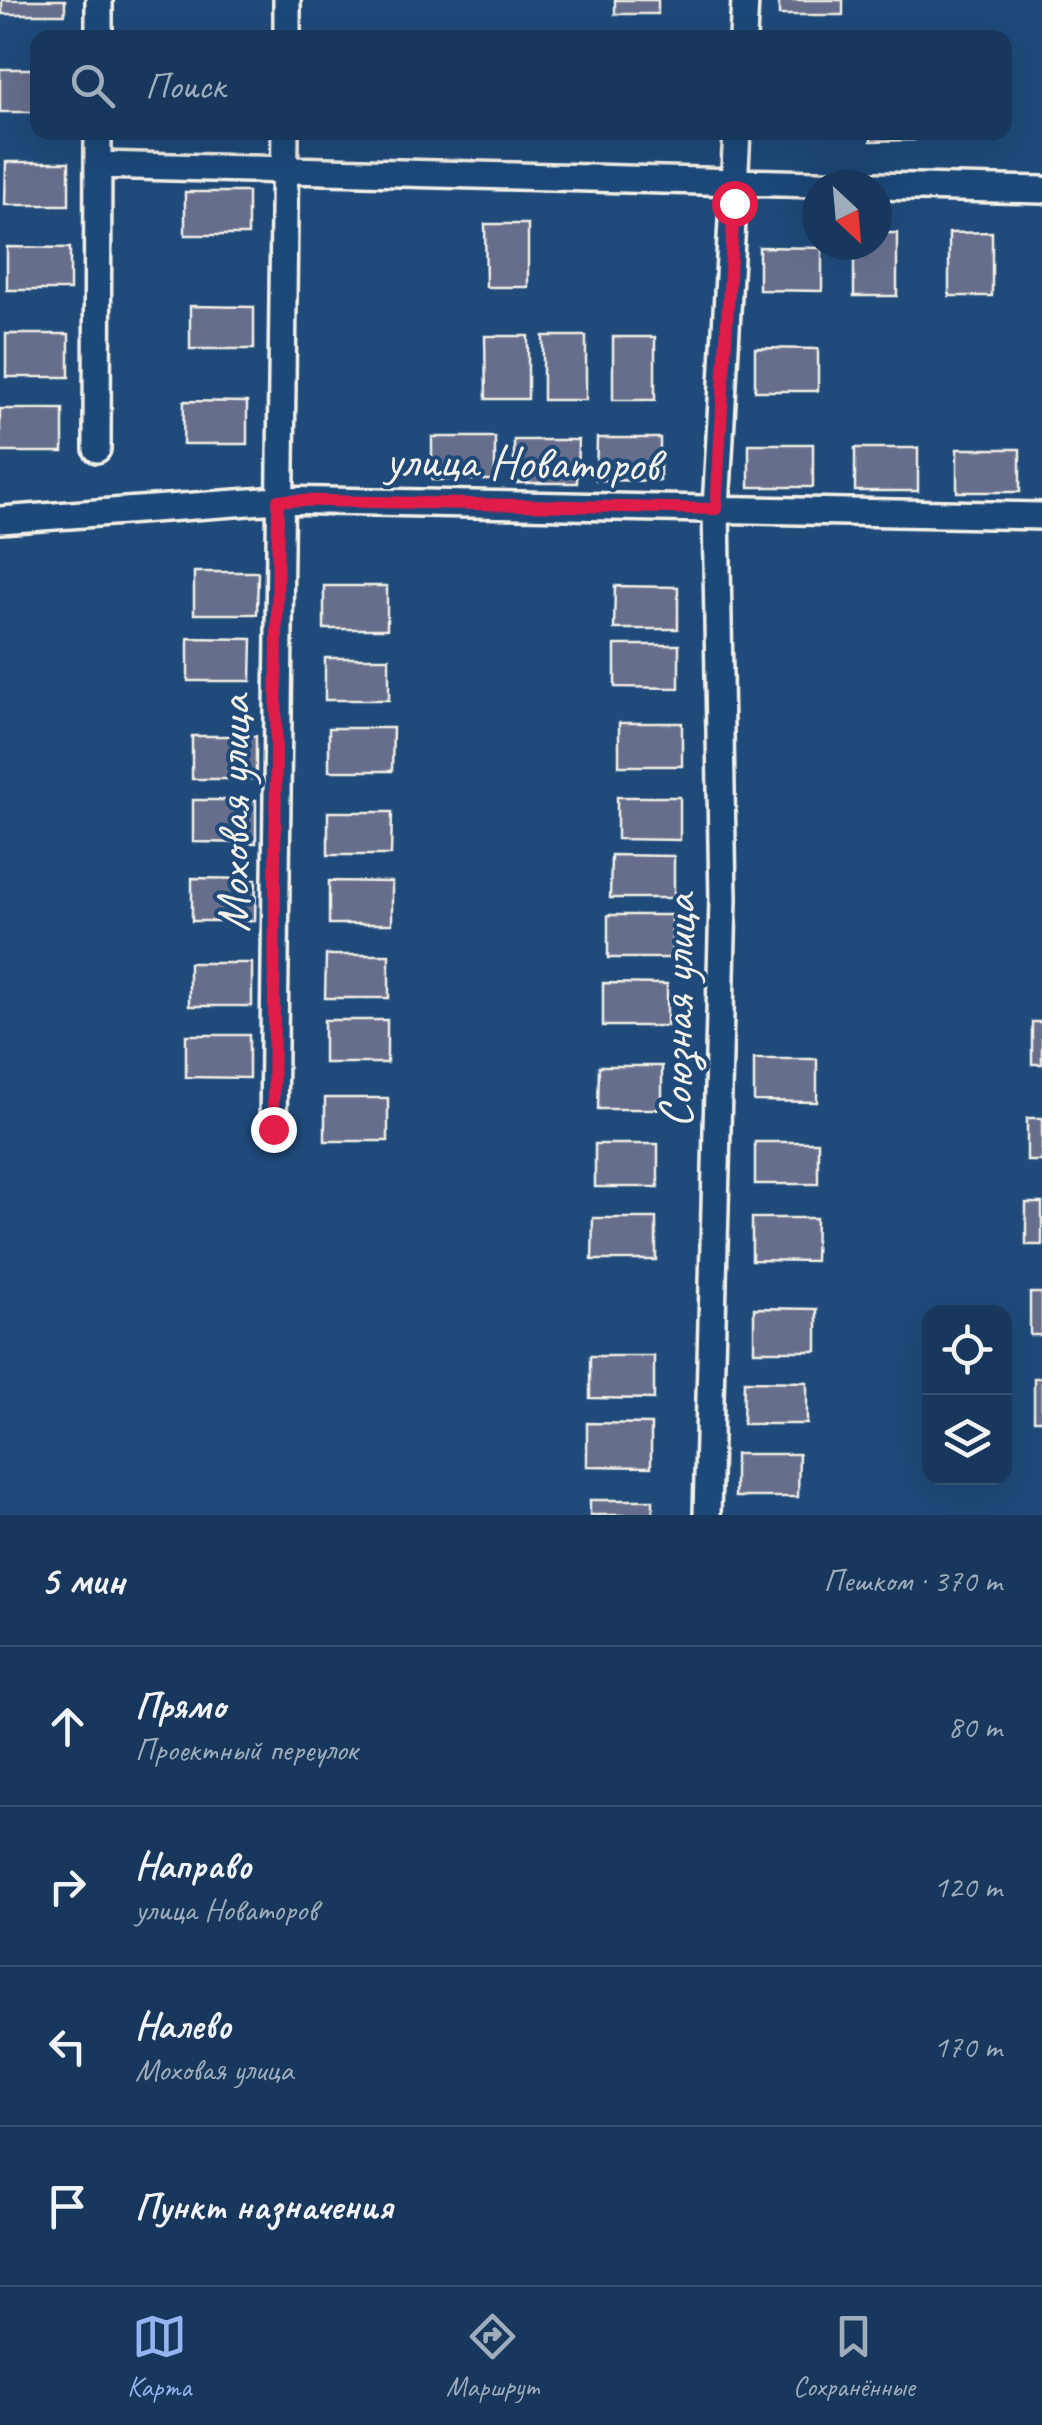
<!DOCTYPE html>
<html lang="ru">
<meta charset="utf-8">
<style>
body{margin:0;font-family:Caveat,sans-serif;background:#244365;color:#f1f3f6}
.controls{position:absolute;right:30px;bottom:30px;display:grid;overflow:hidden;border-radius:20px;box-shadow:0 10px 40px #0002}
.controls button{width:90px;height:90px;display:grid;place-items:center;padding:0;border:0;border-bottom:2px solid #365272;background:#17385c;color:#f1f3f6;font:50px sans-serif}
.compass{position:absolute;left:802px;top:170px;width:90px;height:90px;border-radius:50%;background:#17385c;box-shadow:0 10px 40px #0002;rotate:154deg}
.stop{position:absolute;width:30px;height:30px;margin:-22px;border:8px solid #e11d48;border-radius:50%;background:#fff}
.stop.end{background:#e11d48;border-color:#fff;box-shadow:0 2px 10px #0008}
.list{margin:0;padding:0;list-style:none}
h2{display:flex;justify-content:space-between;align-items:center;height:130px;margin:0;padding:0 40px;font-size:42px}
h2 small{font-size:32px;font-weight:400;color:#9eacbb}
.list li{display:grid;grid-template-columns:65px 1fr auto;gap:30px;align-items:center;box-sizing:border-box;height:160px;padding:0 40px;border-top:2px solid #365272}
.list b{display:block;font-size:38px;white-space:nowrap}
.list p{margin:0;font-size:32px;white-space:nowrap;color:#9eacbb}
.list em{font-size:32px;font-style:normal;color:#9eacbb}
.icon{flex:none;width:55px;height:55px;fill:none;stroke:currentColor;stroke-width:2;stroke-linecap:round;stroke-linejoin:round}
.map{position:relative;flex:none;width:1042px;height:1515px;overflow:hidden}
.search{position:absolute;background:#17385c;box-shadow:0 10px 40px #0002;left:30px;right:30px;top:30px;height:110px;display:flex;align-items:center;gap:25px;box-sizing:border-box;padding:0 35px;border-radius:20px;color:#9eacbb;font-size:38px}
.sheet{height:770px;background:#17385c}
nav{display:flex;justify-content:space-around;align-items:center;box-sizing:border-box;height:140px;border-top:2px solid #365272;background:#17385c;font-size:28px;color:#9eacbb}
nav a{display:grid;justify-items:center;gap:5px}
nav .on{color:#95b2f1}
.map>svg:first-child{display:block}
.building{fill:#666e8c;stroke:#f4f1e8;stroke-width:2.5}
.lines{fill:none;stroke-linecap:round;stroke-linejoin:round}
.street-casing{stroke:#f4f1e8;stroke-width:32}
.street{stroke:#1f4a7a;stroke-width:25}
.route{stroke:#e11d48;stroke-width:12}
.labels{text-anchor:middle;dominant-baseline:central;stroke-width:8;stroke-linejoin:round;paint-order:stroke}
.street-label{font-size:48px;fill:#f4f1e8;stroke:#1f4a7a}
</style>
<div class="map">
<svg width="1042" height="1515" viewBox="0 0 1042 1515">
<rect width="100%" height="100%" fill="#1f4a7a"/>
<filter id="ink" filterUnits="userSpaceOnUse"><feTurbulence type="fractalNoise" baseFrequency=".01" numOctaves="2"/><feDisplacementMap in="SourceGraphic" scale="20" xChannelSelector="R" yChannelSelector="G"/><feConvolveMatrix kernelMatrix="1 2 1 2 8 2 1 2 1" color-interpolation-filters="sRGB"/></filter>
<g filter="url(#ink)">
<path class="building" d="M2 0H65V14H2Z
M615 0H658V14H615Z
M779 0H843V15H779Z
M0 69H38V112H0Z
M871 132H914V140L871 141Z
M6 162H69V205H5Z
M185 192H248V235H185Z
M485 224H528V287H486Z
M992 232V296H949V233Z
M877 233H897V296H854V245H877Z
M7 247 70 248V290H7Z
M759 247 822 248V291L759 290Z
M190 306 254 307V349H190Z
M6 334H69V377H6Z
M485 336H528V399H486Z
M543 336H586V400H543Z
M613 337H655V400H613Z
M755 348 818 349V391H755Z
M184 401 247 402V444H183Z
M0 409H63V452H0Z
M432 437H495V480H432Z
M597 438H660V481L596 480Z
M514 440H578L577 483H514Z
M749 444H813V487H749Z
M855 448H918V491H855Z
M957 449H1020V492H957Z
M194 572H258L257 614H194Z
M324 586H387V629H324Z
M615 586 678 587V629H614Z
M188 638 252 639 251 681H188Z
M615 645H679V688L615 687Z
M325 658H389V700H325Z
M619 723H682V766H619Z
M329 728H393L392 771H329Z
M192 736H256V779H192Z
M617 797H680V840L617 839Z
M193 800H256V843L193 842Z
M328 812H392L391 855H328Z
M611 855 674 856V898H610Z
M192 878 256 879 255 921H192Z
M329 881 392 882V924H329Z
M608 915H672V958H608Z
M326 955H389V998H325Z
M189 963H252V1006H189Z
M603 983 667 984V1026H603Z
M324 1020H387V1063H324Z
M1032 1022H1042V1064H1032Z
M186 1035H249V1078L186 1077Z
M754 1059H817V1102L754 1101Z
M599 1066H662V1109H598Z
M325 1098H388V1141H325Z
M1027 1118H1042V1161H1027Z
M755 1142H818V1184H755Z
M595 1144H658V1187H595Z
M1026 1203H1042V1245H1026Z
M593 1218H656V1260H592Z
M752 1218H816L815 1261 752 1260Z
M1030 1293H1042V1335H1030Z
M754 1308 817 1309V1351H754Z
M590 1356H654V1399L590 1398Z
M1034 1378H1042V1420H1034Z
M744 1381 807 1382V1424H743Z
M587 1423 651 1424V1467L587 1466Z
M735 1454H799L798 1497H735Z
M590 1500H653V1515H590Z"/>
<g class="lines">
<g class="street-casing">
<path id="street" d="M99 38V0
M287 38V0
M743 38 745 0
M98 165 853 185
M877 186 1042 190
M97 449 98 132
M0 520 278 500 1042 516
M273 1129 285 132
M707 1515 723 899 716 509 737 132"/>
</g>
<use href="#street" class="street"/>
</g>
</g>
<g class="lines" filter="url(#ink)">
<path class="route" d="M273 1129 278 500 716 509 734 203"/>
</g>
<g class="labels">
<g class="street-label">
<text transform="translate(522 462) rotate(1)">улица Новаторов</text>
<text transform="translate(233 814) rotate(-90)">Моховая улица</text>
<text transform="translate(677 1011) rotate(-89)">Союзная улица</text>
</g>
</g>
</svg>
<div class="controls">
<button><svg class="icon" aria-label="locate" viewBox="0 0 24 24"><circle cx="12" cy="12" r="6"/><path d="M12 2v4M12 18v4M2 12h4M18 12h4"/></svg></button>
<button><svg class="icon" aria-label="layers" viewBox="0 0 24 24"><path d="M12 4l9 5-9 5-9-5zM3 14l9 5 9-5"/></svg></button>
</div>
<svg class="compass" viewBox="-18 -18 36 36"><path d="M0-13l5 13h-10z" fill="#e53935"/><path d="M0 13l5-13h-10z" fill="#9eacbb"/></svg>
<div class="stop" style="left:734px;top:203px"></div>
<div class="stop end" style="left:273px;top:1129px"></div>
<div class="search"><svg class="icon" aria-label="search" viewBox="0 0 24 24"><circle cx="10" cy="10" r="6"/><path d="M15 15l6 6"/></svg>Поиск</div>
</div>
<section class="sheet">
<h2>5 мин<small>Пешком · 370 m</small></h2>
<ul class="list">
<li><svg class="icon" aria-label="ahead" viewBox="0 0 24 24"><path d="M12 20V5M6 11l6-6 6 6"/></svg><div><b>Прямо</b><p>Проектный переулок</p></div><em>80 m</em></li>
<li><svg class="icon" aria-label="right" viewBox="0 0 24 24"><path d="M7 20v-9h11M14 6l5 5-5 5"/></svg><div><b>Направо</b><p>улица Новаторов</p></div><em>120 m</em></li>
<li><svg class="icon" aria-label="left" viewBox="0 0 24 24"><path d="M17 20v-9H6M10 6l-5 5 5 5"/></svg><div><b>Налево</b><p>Моховая улица</p></div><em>170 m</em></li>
<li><svg class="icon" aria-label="arrive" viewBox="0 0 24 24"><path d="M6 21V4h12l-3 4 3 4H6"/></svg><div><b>Пункт назначения</b></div></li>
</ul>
</section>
<nav>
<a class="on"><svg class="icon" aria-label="map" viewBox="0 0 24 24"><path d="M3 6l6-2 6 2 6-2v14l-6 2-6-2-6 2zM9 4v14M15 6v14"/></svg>Карта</a>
<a><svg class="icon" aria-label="directions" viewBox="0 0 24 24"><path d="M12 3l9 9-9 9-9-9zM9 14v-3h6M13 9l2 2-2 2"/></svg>Маршрут</a>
<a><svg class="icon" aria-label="saved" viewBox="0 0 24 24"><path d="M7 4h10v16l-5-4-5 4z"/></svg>Сохранённые</a>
</nav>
